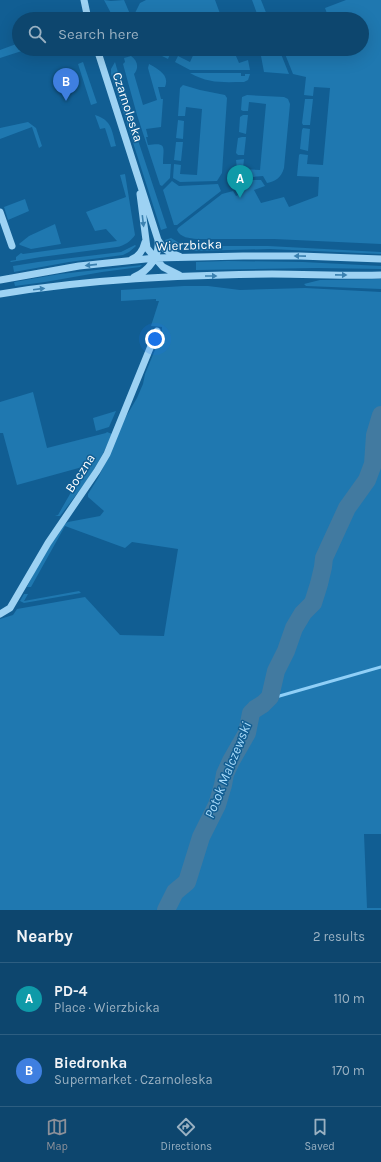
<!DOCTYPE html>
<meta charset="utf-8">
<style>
body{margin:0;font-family:Karla,sans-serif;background:#1b5076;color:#f1f3f6}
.you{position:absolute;left:155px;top:339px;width:14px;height:14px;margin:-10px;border:3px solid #fff;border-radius:50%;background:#1a73e8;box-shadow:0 0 0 6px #1a73e833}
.badge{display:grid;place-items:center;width:26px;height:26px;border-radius:50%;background:#8c9099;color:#fff;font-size:13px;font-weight:700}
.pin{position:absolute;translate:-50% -33px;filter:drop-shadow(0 1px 2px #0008)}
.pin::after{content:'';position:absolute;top:21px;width:14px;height:12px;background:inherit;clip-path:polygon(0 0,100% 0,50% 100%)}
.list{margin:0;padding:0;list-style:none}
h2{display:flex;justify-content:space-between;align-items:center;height:52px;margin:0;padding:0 16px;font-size:17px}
h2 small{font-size:13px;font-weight:400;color:#9ab1c2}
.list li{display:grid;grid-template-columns:26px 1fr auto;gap:12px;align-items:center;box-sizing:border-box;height:72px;padding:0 16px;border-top:1px solid #2d5e81}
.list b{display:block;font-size:15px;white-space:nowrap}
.list p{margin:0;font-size:13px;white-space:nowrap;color:#9ab1c2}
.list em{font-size:13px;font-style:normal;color:#9ab1c2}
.icon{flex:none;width:22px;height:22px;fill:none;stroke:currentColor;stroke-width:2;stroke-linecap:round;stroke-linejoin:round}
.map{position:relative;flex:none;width:381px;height:910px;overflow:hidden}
.search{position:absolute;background:#0d466e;box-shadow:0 4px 16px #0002;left:12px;right:12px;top:12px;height:44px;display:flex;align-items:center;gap:10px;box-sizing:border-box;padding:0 14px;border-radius:22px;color:#9ab1c2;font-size:15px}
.sheet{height:196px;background:#0d466e}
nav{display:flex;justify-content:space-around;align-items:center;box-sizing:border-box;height:56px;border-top:1px solid #2d5e81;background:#0d466e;font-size:11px;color:#9ab1c2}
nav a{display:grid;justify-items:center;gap:2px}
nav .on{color:#8c9099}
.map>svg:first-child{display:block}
.green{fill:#1f78b0}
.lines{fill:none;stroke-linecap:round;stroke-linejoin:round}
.stream{stroke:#8fcff7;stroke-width:3}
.river{stroke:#427aa0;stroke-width:18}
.minor{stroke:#9dd2f3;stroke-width:7}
.oneway{fill:#3b81b0}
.labels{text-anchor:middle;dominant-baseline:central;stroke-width:3;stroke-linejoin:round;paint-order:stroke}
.street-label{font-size:13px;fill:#fff;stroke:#115e93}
.water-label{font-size:14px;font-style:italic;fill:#a9dbfa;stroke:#115e93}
</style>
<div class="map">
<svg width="381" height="910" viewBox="0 0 381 910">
<rect width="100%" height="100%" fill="#115e93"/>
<path class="green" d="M104 0 111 1 124 0 130 14 127 19H114Z
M146 0H215L222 19H140L137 18 132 19 140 3Z
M252 0H261L267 15 259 19Z
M346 0H381V244L274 239H197C189 238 181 238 177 230L178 228 222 194 233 191 236 196 243 193 240 184 241 180H261L265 186 254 190 261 203 284 197 289 207 318 196 319 177 297 176 299 155 300 154 308 155 307 164 323 165 330 88 314 87 313 96 304 95 306 77 293 74 283 49H293L296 55 309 49H362V19H329L325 8Z
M19 43V49H28L0 58V50Z
M148 49H164L171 52 168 59Z
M196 49H233L239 63 248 60 250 70H190L175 62 178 56 190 62Z
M271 49H279L289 74 264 72 261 56 271 51Z
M131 56C138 61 139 68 134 74L143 105 157 100 148 68 149 64C158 69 170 75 165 87H158L161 99H163L161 127 146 129 148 137H146L148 145C168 142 163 147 163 164H171L170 178 162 186 160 185 137 115 123 64 125 62 124 58Z
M83 62 97 103 91 105 78 64Z
M115 62 135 131 167 228 161 230 111 74V69Z
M190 73H241V76H245V74H250L248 80 244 82C224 82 209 84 190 73Z
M183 85 200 90 225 95 227 98 222 173 217 181 180 182 173 178 174 164 181 165 180 174 197 175 202 109 186 107 185 116H178L180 88Z
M247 95 284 97 288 99 290 104 284 168C281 178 276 181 267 183L263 176 241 178 237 169 236 160 244 159 243 169 260 170 266 104 249 102 248 111H243L241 110 242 97Z
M305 99H313L310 125H303L302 123Z
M95 115C112 120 112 131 116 146L111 147 105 128 100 129Z
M243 115H248L246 134 239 132 240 117Z
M178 120 184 121 183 139 176 138Z
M28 122 36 128 42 146 39 148 32 127 0 139V128Z
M303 128 310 129 308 151 300 149 302 130Z
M242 137H246L244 155H238L236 153 238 138Z
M176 142H183L181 161 174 160Z
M125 174 135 235C131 241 124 246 117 247L41 257 11 262 10 261 16 260V257L21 253 23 254 117 241 106 229 95 231 86 212 126 197 120 175Z
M172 181 179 186 218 184 221 191 177 225H174L163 190Z
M25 199 29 211 8 220 4 207Z
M55 224 61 244 31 249 20 245 19 244 29 236Z
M171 238 181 244 182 251C174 250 169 247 165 240Z
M135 245 136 246 129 252 123 255 69 262 14 272 13 266 38 262 121 252Z
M193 246H268L381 252V254L270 249 193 251Z
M227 261 303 262 381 266V269L317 268 196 270V262Z
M142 265 140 267 102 272 45 282 15 286 14 282 60 274Z
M381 279V289L306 286 304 284 320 280Z
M184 286H208L240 290 305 288 381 292V834H364L367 908H381V910H0V619L13 615 17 609 85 597 120 635 164 636 178 549 132 542 125 548 65 526 31 587H27L37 567 62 526 68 522 100 516 104 511 88 497V494L98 478 112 449 124 420 137 398 143 384 145 374 162 333V327L151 326 159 301H156V299L121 301V290Z
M33 392 47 448 106 433 107 432 112 434C100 465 80 490 60 516H55L58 515 86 466 17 485 3 433H0V402Z
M116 411 109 427 96 431 93 418Z
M79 591 81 593 24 603 20 601 24 594H28L24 601Z"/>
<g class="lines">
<path class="stream" d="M270 697H276L381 667"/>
<path class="river" d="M166 910 175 892 187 882 201 837 217 805 223 785 225 774 231 761 247 733 251 713 255 709 263 704 270 697 276 671 286 651 294 628 303 613 313 603 319 584 323 567 324 558 347 508 367 480 373 464 375 435 381 415"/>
<path class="minor" d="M84 0 88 19
M97 49 158 240C163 249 169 253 179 256
M140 194 147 248 155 258 163 267 179 275
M0 212 12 246
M132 259C140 256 143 250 145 242
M134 277C149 271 160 256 158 240
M0 280 79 266 155 258 243 256H300L381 259
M0 294C90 279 181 275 272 274 308 274 345 276 381 275
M0 614 10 608 48 543 97 471 107 454 157 331"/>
</g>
<defs><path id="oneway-solid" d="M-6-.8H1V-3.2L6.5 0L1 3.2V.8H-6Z"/></defs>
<g class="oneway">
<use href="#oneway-solid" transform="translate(143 221) rotate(83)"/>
<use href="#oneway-solid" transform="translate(300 256) rotate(-179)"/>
<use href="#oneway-solid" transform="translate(91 265) rotate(174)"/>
<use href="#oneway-solid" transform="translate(341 275) rotate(1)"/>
<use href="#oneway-solid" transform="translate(211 276)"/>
<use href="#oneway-solid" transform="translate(39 289) rotate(-7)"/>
</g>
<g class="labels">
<g class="street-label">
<text transform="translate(128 107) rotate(72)">Czarnoleska</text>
<text transform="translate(189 245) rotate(-2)">Wierzbicka</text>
<text transform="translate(80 473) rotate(-57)">Boczna</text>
</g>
<g class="water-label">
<text transform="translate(228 770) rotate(-68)">Potok Malczewski</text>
</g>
</g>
</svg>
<div class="you"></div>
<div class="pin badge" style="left:240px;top:198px;background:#0f9aa8">A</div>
<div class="pin badge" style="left:66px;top:101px;background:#3f7fe0">B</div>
<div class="search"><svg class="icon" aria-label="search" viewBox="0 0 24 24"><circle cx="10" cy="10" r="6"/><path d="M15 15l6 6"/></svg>Search here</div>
</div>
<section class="sheet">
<h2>Nearby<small>2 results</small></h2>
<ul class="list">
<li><span class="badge" style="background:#0f9aa8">A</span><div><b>PD-4</b><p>Place · Wierzbicka</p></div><em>110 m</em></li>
<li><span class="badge" style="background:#3f7fe0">B</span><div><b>Biedronka</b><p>Supermarket · Czarnoleska</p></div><em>170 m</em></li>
</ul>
</section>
<nav>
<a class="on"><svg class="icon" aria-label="map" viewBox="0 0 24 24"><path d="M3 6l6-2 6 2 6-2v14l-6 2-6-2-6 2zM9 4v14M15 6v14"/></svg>Map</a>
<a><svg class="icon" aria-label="directions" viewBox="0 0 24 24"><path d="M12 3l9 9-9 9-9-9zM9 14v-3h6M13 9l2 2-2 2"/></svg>Directions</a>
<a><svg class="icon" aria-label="saved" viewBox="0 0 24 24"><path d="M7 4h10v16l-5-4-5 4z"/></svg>Saved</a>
</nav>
